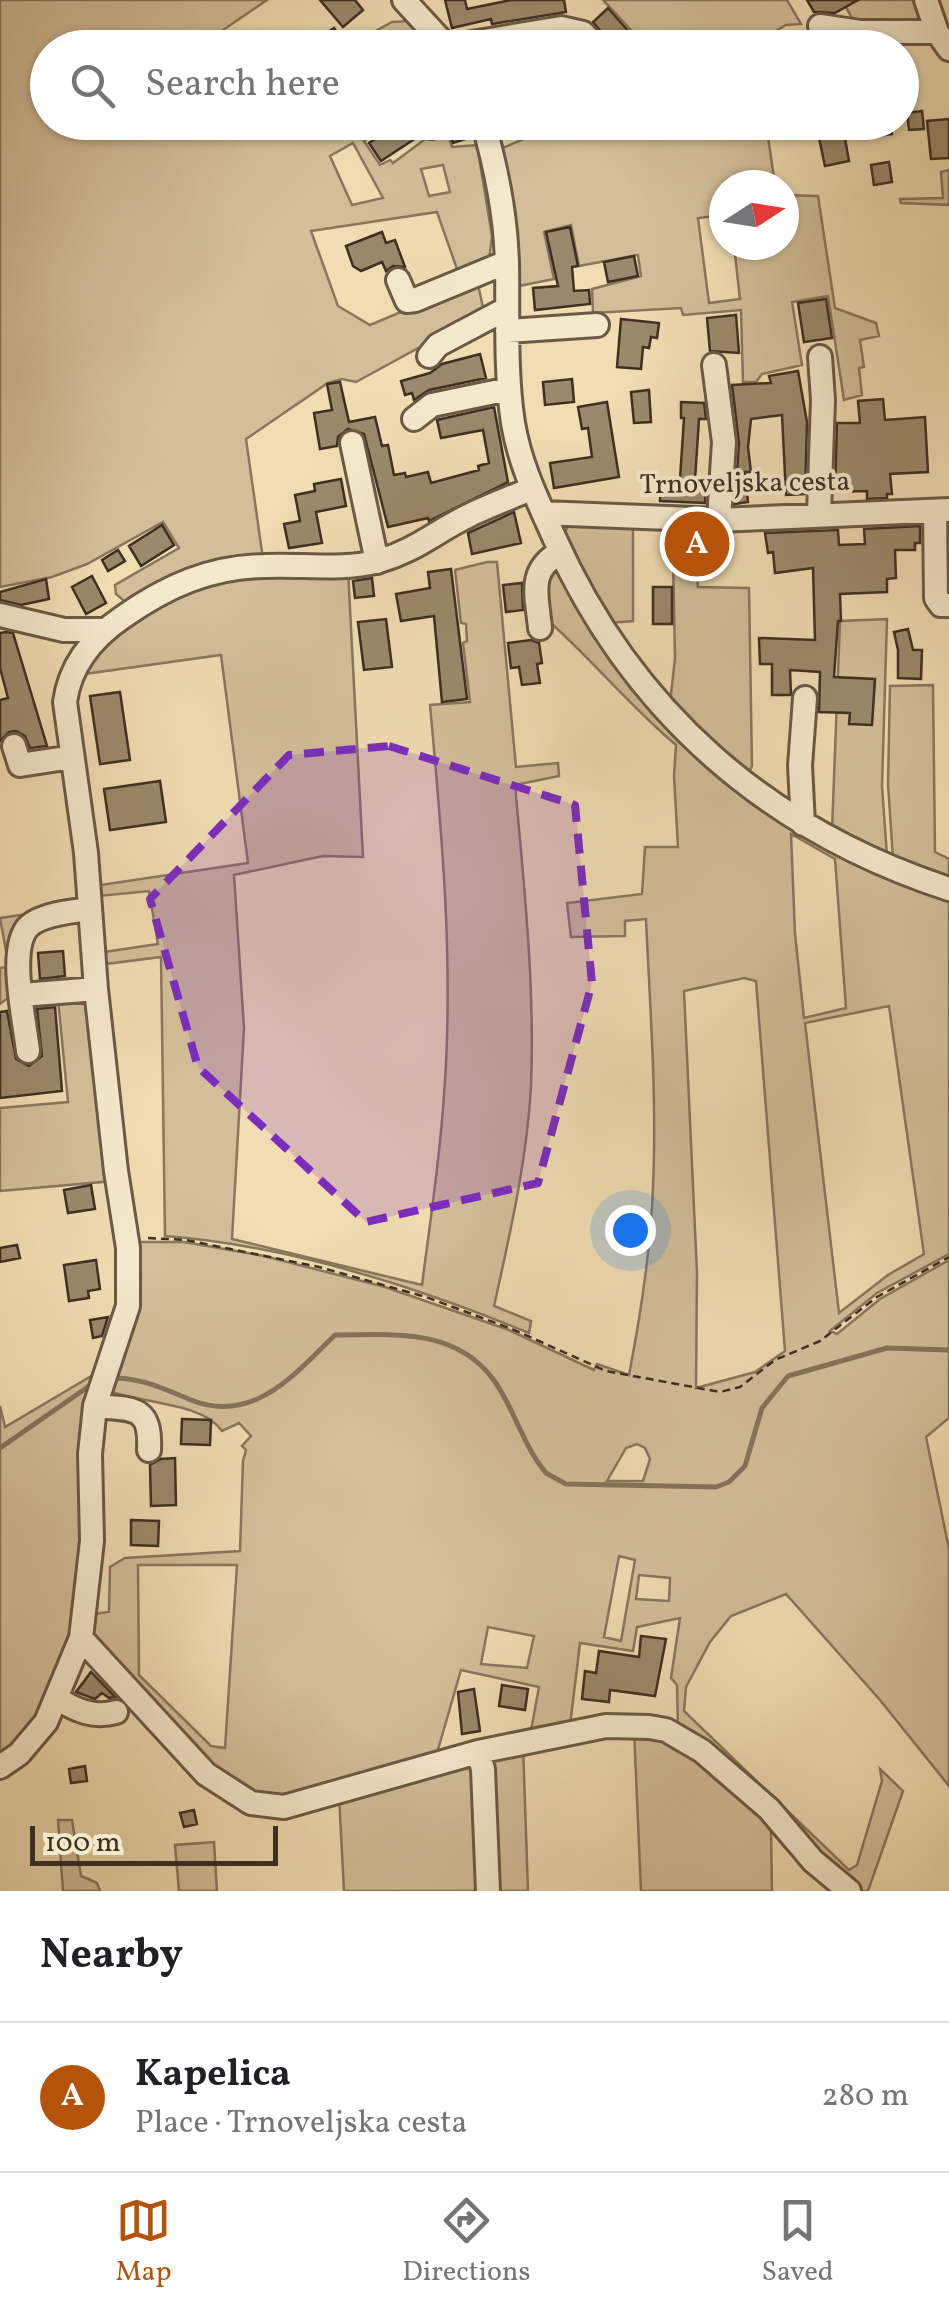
<!DOCTYPE html>
<meta charset="utf-8">
<style>
body{margin:0;font-family:Vollkorn,serif;background:#f6f6f6;color:#202124}
.compass{position:absolute;left:709px;top:170px;width:90px;height:90px;border-radius:50%;background:#fff;box-shadow:0 2px 8px #0004;rotate:78deg}
.scale{position:absolute;left:30px;bottom:25px;width:248px;box-sizing:border-box;padding-left:10px;border:5px solid #3d2f21;border-top:0;font-size:28px;line-height:35px;white-space:nowrap;color:#3d2f21;-webkit-text-stroke:8px #f5e9cd;paint-order:stroke}
.you{position:absolute;left:630px;top:1230px;width:35px;height:35px;margin:-25px;border:8px solid #fff;border-radius:50%;background:#1a73e8;box-shadow:0 0 0 15px #1a73e833}
.badge{display:grid;place-items:center;width:65px;height:65px;border-radius:50%;background:#b45309;color:#fff;font-size:32px;font-weight:700}
.pin{position:absolute;translate:-50% -50%;border:5px solid #fff;box-shadow:0 2px 10px #0006}
.list{margin:0;padding:0;list-style:none}
h2{display:flex;justify-content:space-between;align-items:center;height:130px;margin:0;padding:0 40px;font-size:42px}
h2 small{font-size:32px;font-weight:400;color:#757577}
.list li{display:grid;grid-template-columns:65px 1fr auto;gap:30px;align-items:center;box-sizing:border-box;height:150px;padding:0 40px;border-top:2px solid #e0e0e0}
.list b{display:block;font-size:38px;white-space:nowrap}
.list p{margin:0;font-size:32px;white-space:nowrap;color:#757577}
.list em{font-size:32px;font-style:normal;color:#757577}
.icon{flex:none;width:55px;height:55px;fill:none;stroke:currentColor;stroke-width:2;stroke-linecap:round;stroke-linejoin:round}
.map{position:relative;flex:none;width:949px;height:1891px;overflow:hidden}
.search{position:absolute;background:#fff;box-shadow:0 2px 8px #0004;left:30px;right:30px;top:30px;height:110px;display:flex;align-items:center;gap:25px;box-sizing:border-box;padding:0 35px;border-radius:55px;color:#757577;font-size:38px}
.sheet{height:280px;background:#fff}
nav{display:flex;justify-content:space-around;align-items:center;box-sizing:border-box;height:140px;border-top:2px solid #e0e0e0;background:#fff;font-size:28px;color:#757577}
nav a{display:grid;justify-items:center;gap:5px}
nav .on{color:#b45309}
.map>svg:first-child{display:block}
.green{fill:#d2bf99;stroke:#88775d;stroke-width:2.5;fill-rule:evenodd}
.lines{fill:none;stroke-linecap:round;stroke-linejoin:round}
.stream{stroke:#84745b;stroke-width:5}
.building{fill:#9a896c;stroke:#3d2f21;stroke-width:2.5}
.minor-casing{stroke:#6a5a45;stroke-width:28}
.path{stroke:#3d2f21;stroke-width:2.5;stroke-dasharray:8 5;stroke-linecap:butt}
.minor{stroke:#f5e9cd;stroke-width:22}
.marked{fill:#7b2cbf;fill-opacity:0.2;stroke:#7b2cbf;stroke-width:8;stroke-dasharray:20 12;stroke-linejoin:round}
.labels{text-anchor:middle;dominant-baseline:central;stroke-width:8;stroke-linejoin:round;paint-order:stroke}
.street-label{font-size:28px;fill:#3d2f21;stroke:#f5e9cd}
</style>
<div class="map">
<svg width="949" height="1891" viewBox="0 0 949 1891">
<rect width="100%" height="100%" fill="#f0ddb2"/>
<filter id="stains"><feTurbulence type="fractalNoise" baseFrequency=".002" numOctaves="4"/><feColorMatrix values="0 0 0 0 .2 0 0 0 0 .09 0 0 0 0 .02 0 0 0 .5 -.17"/></filter>
<radialGradient id="worn" r=".72"><stop offset=".6" stop-color="#630" stop-opacity="0"/><stop offset="1" stop-color="#630" stop-opacity=".3"/></radialGradient>
<path class="green" d="M0 0H267L223 30 238 47 48 48V122L385 123 387 126 364 141 380 165 390 160 393 163 428 137 449 138 452 147 477 145 492 236 489 261 458 272 437 212 311 231 338 306 370 325 477 280 484 312 356 382 342 379 328 383 246 439 263 559 133 604 124 601 116 594 115 585 179 548 163 522 87 564 52 577 0 587ZM353 143 383 198 352 205 330 156ZM443 165 450 192 429 196 421 169Z
M603 0H787L801 24 786 25 756 43V47H647Z
M842 0H923L924 24 857 27Z
M410 21 436 48H345L392 22Z
M533 123H766L775 185H724V215L698 218 709 303 740 299 734 245H784V195L818 196 835 308 876 323 879 336 860 340 864 367 859 368 862 395 844 400 828 296 792 302 802 365 762 374 756 382H743L741 310 683 315 681 308 593 313 592 289 641 276 638 255 579 266 571 225 544 232 554 279 519 286 500 149 536 134Z
M949 170V205L901 203 900 199 943 198 941 172Z
M575 523 633 526V621L609 623 564 535 568 526Z
M695 557 698 587 749 588 752 766 748 775 670 703 675 658 673 558Z
M487 562H497L516 767 558 763 559 776 515 785C524 885 535 985 531 1086 527 1160 510 1234 494 1306L531 1321 529 1333C417 1287 286 1245 165 1236L161 957 98 965 94 886 248 863 221 655 77 675 106 635 199 580 348 570 363 857 323 856 234 875 244 1028 232 1239 422 1285C430 1222 440 1159 444 1095 454 965 442 835 430 705L470 702 463 643 467 641 466 624 461 623 455 570ZM149 891 158 944 104 952 98 896Z
M555 563 606 651 686 743 949 899V1254L877 1293 830 1331 837 1334 880 1299 949 1260V1418L926 1437 949 1549V1786L880 1700 786 1594 731 1616 710 1642 686 1687 684 1711 849 1870 857 1865 882 1781 880 1769 903 1791 868 1891H857L678 1730 677 1685 671 1678 680 1618 637 1627 633 1651 580 1643 570 1726 530 1736 539 1687 461 1670 435 1760 280 1803 234 1789 93 1643 85 1615 109 1612 110 1567 125 1558 240 1551 243 1461 246 1450 242 1446 251 1436 239 1423 222 1431C201 1401 139 1404 106 1390L136 1242H184L264 1256 385 1287 509 1330 594 1370 597 1364 629 1375C641 1313 651 1250 653 1186 657 1097 650 1008 646 919L625 921V936L571 937 567 903 642 894 645 847H678L674 776 676 745C632 708 595 663 552 624L544 626 541 593ZM791 834 835 859 846 1008 804 1018 795 934ZM744 978 756 981 785 1351 755 1372 696 1388 697 1273 684 991ZM889 1006 924 1254 888 1275 839 1313 805 1023ZM637 1444 645 1448 650 1459 643 1481H607L626 1448ZM619 1556 635 1560 621 1641 604 1637ZM138 1565H237L225 1748 211 1746 139 1675ZM639 1575 670 1578 669 1601 636 1599ZM488 1627 534 1636 527 1668 481 1664Z
M887 619 882 786 887 856 832 830 840 621Z
M933 685 935 852 949 859V881L893 859 888 784 890 686Z
M54 910 38 918 9 997 0 1004V968L9 967 0 918Z
M58 999H82L91 1004 113 1181 0 1191V1108L68 1102Z
M98 1372 87 1470 75 1643 53 1702 0 1762V1406L5 1427Z
M634 1730 659 1732 736 1785 771 1828 772 1891H641Z
M523 1745 528 1891H496L493 1755Z
M469 1766 476 1772 482 1891H344L339 1796Z
M58 1820H72L81 1876 97 1883 100 1891H63Z
M214 1842 217 1891H179L175 1845Z"/>
<g class="lines">
<path class="stream" d="M110 1378C140 1377 164 1389 191 1400 253 1425 295 1374 335 1335 392 1335 454 1327 493 1379 511 1403 520 1435 537 1461L546 1473 566 1484 716 1487 729 1482 745 1466 762 1408 788 1376 887 1348 949 1350
M0 1448 95 1382"/>
</g>
<path class="building" d="M320 0H355L363 10 343 27Z
M445 0H465L467 9 511 0H564L566 12 492 24 491 19 452 28Z
M807 0H858L835 13 814 12Z
M608 8 630 33 645 48H614L593 22Z
M334 28 346 48H329L322 36Z
M922 111 924 129 909 130 907 113Z
M949 119V158L931 159 927 121Z
M387 122H415L419 136 381 161 369 143 391 128Z
M446 122H468L472 137 453 143Z
M778 122H797L799 134 780 137Z
M867 122H890L892 134 869 137Z
M844 133 849 161 825 166 819 138Z
M889 162 892 182 874 185 871 165Z
M570 227 578 266 572 267 574 291 589 290 590 304 535 310 533 288 558 286 546 232Z
M382 232 386 243 395 240 405 267 393 266 386 271 382 262 361 271 353 266 346 246Z
M634 256 638 276 608 282 604 262Z
M826 299 832 338 804 342 798 303Z
M736 315 739 353 710 351 707 318Z
M621 319 659 323 657 338 651 337 649 348 643 347 641 369 617 367Z
M480 354 486 378 429 390 414 400 412 393 405 395 401 381 430 373 442 364Z
M798 371 807 422 805 494 786 495 782 415 751 419 748 447 751 472H745L748 502 735 504 739 443 732 385 771 383 769 376Z
M572 379 574 402 545 405 543 382Z
M340 382 349 422 375 417 382 446 388 445 394 475 405 473 406 477 428 472 431 483 479 470 478 466 489 463 483 430 441 438 437 420 494 407 508 482 429 521 428 518 388 527 364 434 348 429 338 437 337 446 320 449 314 413 332 410 327 384Z
M649 390 651 422 634 423 631 392Z
M883 399 885 420 925 417 928 472 890 474 892 494H887V498L867 499V491L835 492 837 423H860L858 401Z
M607 402 619 477 554 488 550 463 592 457 588 428 582 429 578 407Z
M681 402 704 403 706 419H699L695 480 706 481 705 503 660 501 661 478 680 479 684 418H681Z
M341 479 346 506 316 512 322 543 289 548 284 524 300 521 295 495 315 491 314 484Z
M514 512 521 543 472 554 468 533Z
M162 525 174 545 141 566 129 546Z
M920 526V543H915V550H895L896 578 887 579V592L840 594 841 621H838L834 677 875 679 872 725 849 724 850 713 819 712 820 672 790 670 791 695H772V664H760L759 638 815 640 813 568 775 573 773 552 768 553 765 533 838 530 839 545 865 544 864 529Z
M118 550 125 561 108 571 102 560Z
M451 569 467 699 442 702 434 616 401 621 396 594 430 588 428 572Z
M92 576 106 603 86 614 72 587Z
M372 578 374 596 355 598 353 581Z
M46 579 49 599 21 605 0 600V592Z
M522 583 523 610 506 612 503 585Z
M653 587H672V624H653Z
M386 619 392 667 364 670 358 622Z
M908 629 913 650H922L921 679 898 678V650L894 632Z
M6 632 13 633 47 746 30 748 25 736 16 731 9 732 0 741V700L8 698 0 668V633Z
M531 640 539 643 542 663 537 664 540 683 522 685 519 667 511 668 508 643Z
M120 692 130 760 100 764 90 696Z
M160 781 166 822 110 830 104 789Z
M63 951 65 976 40 979 38 953Z
M55 1007 62 1091 0 1098V1012L7 1011 16 1059 29 1066 42 1056 37 1009Z
M91 1185 95 1209 68 1213 64 1190Z
M17 1245 20 1258 0 1262V1248Z
M96 1260 100 1289 88 1291 89 1298 69 1301 64 1265Z
M108 1317 102 1336 93 1338 90 1320Z
M182 1419 211 1420 210 1445 181 1444Z
M175 1458 176 1505 151 1506 150 1465 161 1459Z
M131 1520 159 1521 158 1546 131 1545Z
M641 1636 666 1639 655 1696 610 1690 609 1702 582 1699 585 1671 596 1673 599 1651 639 1657Z
M91 1672 115 1697 109 1698 102 1693 95 1699 76 1692Z
M502 1685 528 1689 525 1710 499 1706Z
M474 1689 480 1731 462 1734 458 1692Z
M85 1766 87 1781 71 1783 69 1769Z
M194 1810 197 1824 184 1827 180 1813Z"/>
<g class="lines">
<g class="minor-casing">
<path id="minor" d="M404 0 448 48
M926 0 937 32
M820 26 860 32H937L949 49
M448 47 561 28 583 33 597 48
M430 122 431 127
M483 122C496 167 506 218 507 264 508 317 505 371 513 423 520 465 537 499 554 537 632 712 768 830 949 889
M398 280 407 301 415 300 507 262
M507 331 597 325
M429 356 438 345 506 309
M714 365 724 442 719 520
M414 419 432 405 509 389
M352 443 377 562
M935 511 936 598 941 605H949
M543 513 719 520 949 510
M819 514 823 400 820 357
M0 615 64 630H104
M540 628C537 595 527 571 560 552
M14 746 20 765 72 757
M803 824 800 766 805 698
M22 995 96 989
M28 1051C25 1022 7 947 29 926 42 914 73 911 90 909
M95 1406C134 1409 151 1406 149 1450
M81 1638 206 1774 251 1803 284 1807 478 1752 606 1726 649 1727 666 1730 702 1751 769 1809 813 1861 849 1891
M58 1699C77 1711 94 1718 116 1712
M478 1752 483 1769 488 1891
M0 1767 19 1754 46 1722 81 1638 92 1541 90 1454 95 1406 128 1306V1248L116 1171 96 989 86 853 65 702C70 665 92 638 123 617 167 586 210 567 264 566 302 564 342 571 379 561 417 550 435 532 468 516 488 506 510 498 531 489"/>
</g>
<path class="path" d="M148 1238 186 1240 319 1267 426 1297 512 1329 606 1371 720 1392 740 1387 775 1360 820 1341 877 1297 949 1257"/>
<use href="#minor" class="minor"/>
</g>
<path class="marked" d="M389 746 575 805 592 983 538 1183 366 1222 198 1067 150 899 289 755Z"/>
<g class="labels">
<g class="street-label">
<text transform="translate(745 484) rotate(-1)">Trnoveljska cesta</text>
</g>
</g>
<rect width="100%" height="100%" filter="url(#stains)"/>
<rect width="100%" height="100%" fill="url(#worn)"/>
</svg>
<svg class="compass" viewBox="-18 -18 36 36"><path d="M0-13l5 13h-10z" fill="#e53935"/><path d="M0 13l5-13h-10z" fill="#757577"/></svg>
<div class="scale">100 m</div>
<div class="you"></div>
<div class="pin badge" style="left:697px;top:544px">A</div>
<div class="search"><svg class="icon" aria-label="search" viewBox="0 0 24 24"><circle cx="10" cy="10" r="6"/><path d="M15 15l6 6"/></svg>Search here</div>
</div>
<section class="sheet">
<h2>Nearby<small></small></h2>
<ul class="list">
<li><span class="badge">A</span><div><b>Kapelica</b><p>Place · Trnoveljska cesta</p></div><em>280 m</em></li>
</ul>
</section>
<nav>
<a class="on"><svg class="icon" aria-label="map" viewBox="0 0 24 24"><path d="M3 6l6-2 6 2 6-2v14l-6 2-6-2-6 2zM9 4v14M15 6v14"/></svg>Map</a>
<a><svg class="icon" aria-label="directions" viewBox="0 0 24 24"><path d="M12 3l9 9-9 9-9-9zM9 14v-3h6M13 9l2 2-2 2"/></svg>Directions</a>
<a><svg class="icon" aria-label="saved" viewBox="0 0 24 24"><path d="M7 4h10v16l-5-4-5 4z"/></svg>Saved</a>
</nav>
